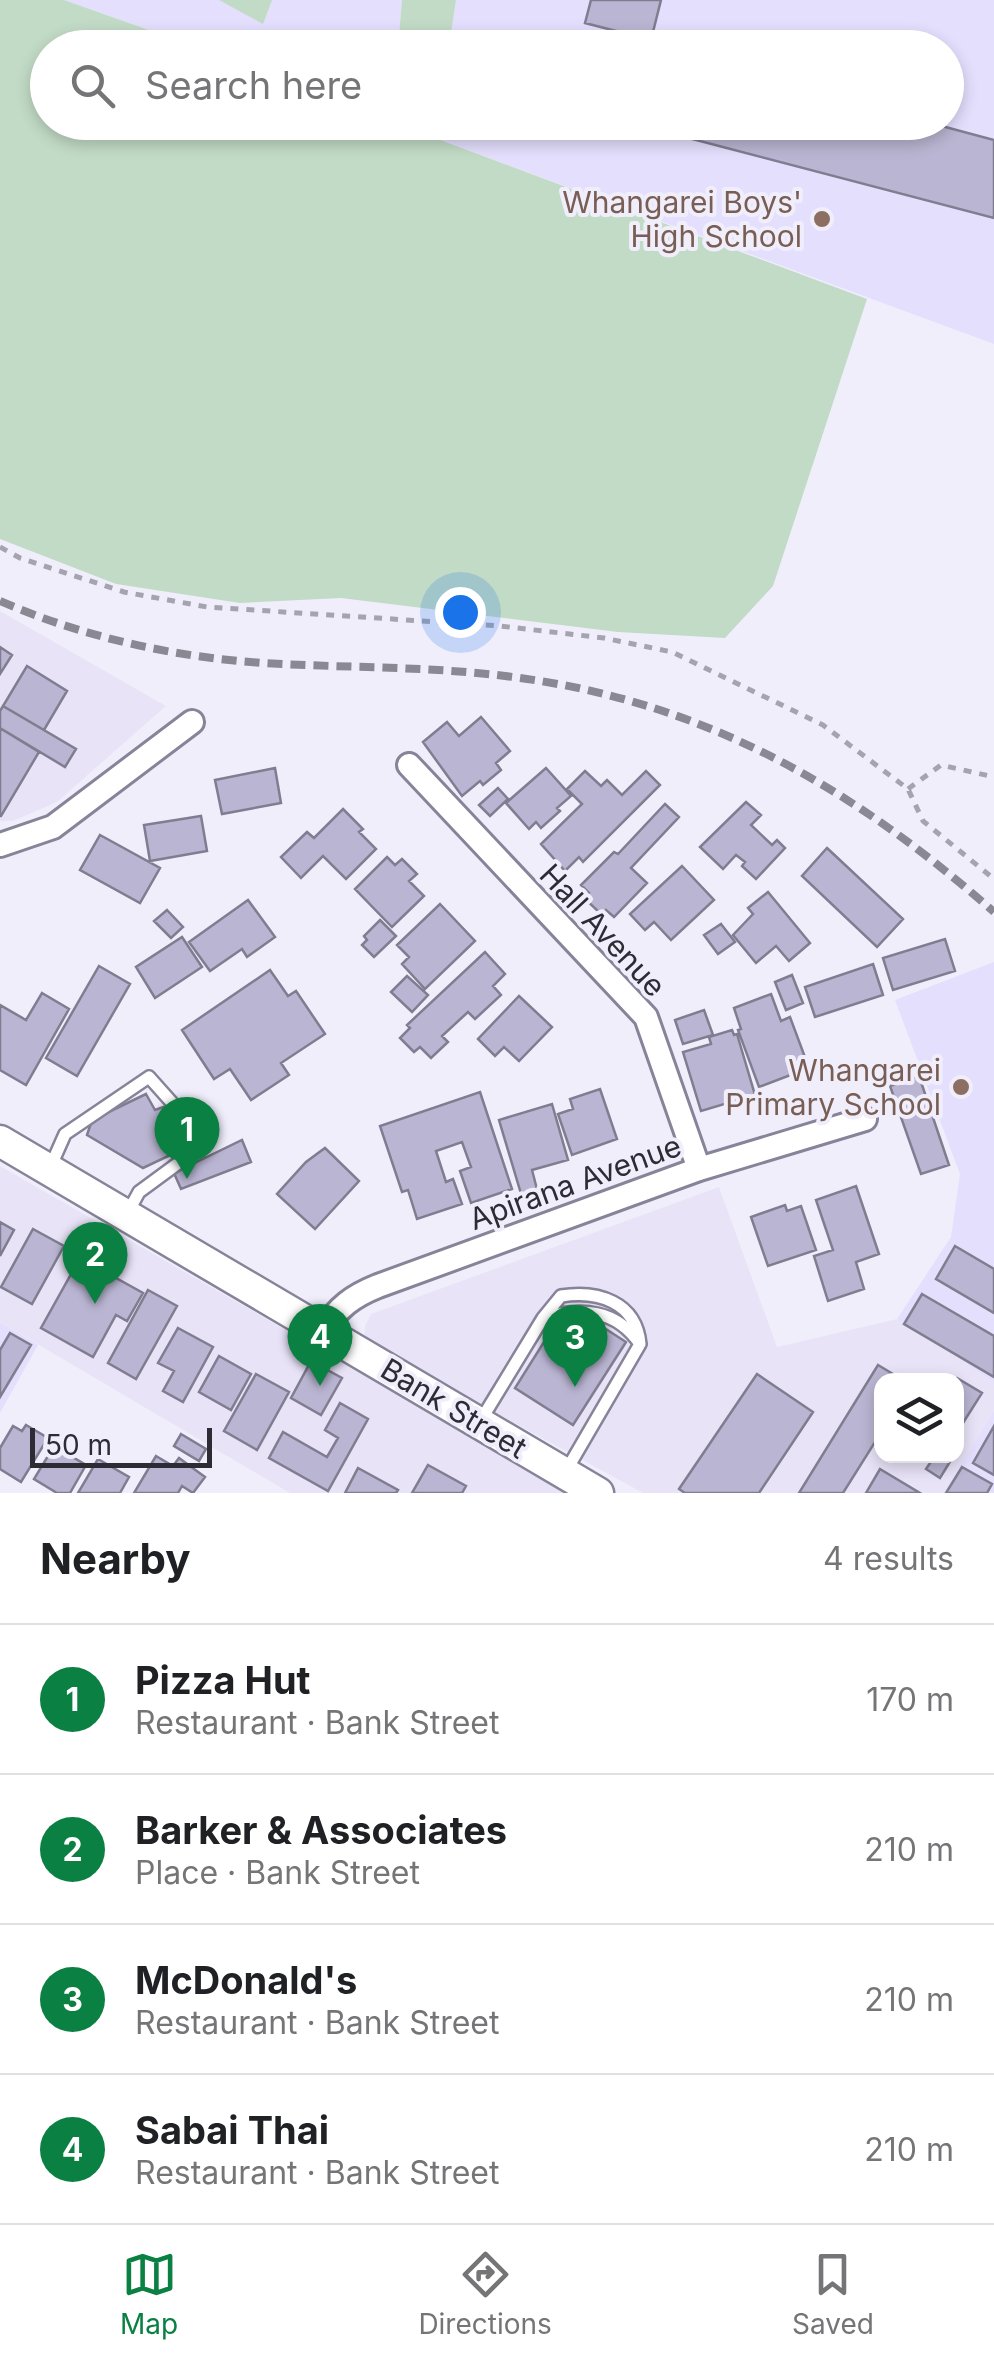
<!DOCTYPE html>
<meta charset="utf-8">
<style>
body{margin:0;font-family:Inter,sans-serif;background:#f2f2f2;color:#202124}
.controls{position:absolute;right:30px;bottom:30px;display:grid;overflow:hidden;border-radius:20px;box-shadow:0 5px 15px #0003}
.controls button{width:90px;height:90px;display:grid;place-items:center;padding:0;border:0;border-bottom:2px solid #e0e0e0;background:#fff;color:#202124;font:50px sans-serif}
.scale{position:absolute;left:30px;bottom:25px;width:182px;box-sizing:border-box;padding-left:10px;border:5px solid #2d2b34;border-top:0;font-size:28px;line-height:35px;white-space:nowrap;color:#2d2b34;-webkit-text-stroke:8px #f1eefc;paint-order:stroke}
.you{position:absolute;left:460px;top:612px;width:35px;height:35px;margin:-25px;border:8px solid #fff;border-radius:50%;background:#1a73e8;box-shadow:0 0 0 15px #1a73e833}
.badge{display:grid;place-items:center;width:65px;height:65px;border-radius:50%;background:#0b8043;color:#fff;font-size:32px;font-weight:700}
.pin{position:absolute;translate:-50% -82px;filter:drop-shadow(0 2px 5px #0008)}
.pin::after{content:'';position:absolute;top:52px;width:35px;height:30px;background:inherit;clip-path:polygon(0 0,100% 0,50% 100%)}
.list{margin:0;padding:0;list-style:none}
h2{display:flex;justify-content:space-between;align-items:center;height:130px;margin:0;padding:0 40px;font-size:42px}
h2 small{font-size:32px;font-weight:400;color:#757577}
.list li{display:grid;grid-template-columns:65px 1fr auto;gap:30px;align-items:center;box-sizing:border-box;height:150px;padding:0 40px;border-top:2px solid #e0e0e0}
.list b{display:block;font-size:38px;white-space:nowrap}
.list p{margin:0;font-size:32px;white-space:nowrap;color:#757577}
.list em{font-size:32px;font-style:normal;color:#757577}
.icon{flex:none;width:55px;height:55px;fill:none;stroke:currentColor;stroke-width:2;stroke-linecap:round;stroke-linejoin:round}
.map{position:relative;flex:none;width:994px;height:1493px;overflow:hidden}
.search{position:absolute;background:#fff;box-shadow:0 5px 15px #0003;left:30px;right:30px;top:30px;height:110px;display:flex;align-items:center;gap:25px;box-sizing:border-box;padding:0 35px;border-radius:55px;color:#757577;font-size:38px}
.sheet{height:730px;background:#fff}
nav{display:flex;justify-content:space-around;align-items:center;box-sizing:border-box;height:140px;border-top:2px solid #e0e0e0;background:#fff;font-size:28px;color:#757577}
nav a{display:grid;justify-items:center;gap:5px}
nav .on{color:#0b8043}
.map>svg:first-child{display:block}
.commercial{fill:#e9e3f8;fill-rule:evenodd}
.built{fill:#e4dffd}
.green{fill:#c2dbc6}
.building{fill:#bab5d2;stroke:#807d91;stroke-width:2.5}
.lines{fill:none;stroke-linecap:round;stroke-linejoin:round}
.service-casing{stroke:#878398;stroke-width:16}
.minor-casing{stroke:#878398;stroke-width:28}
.secondary-casing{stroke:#878398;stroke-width:35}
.path{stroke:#a5a3af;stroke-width:5;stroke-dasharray:8 8;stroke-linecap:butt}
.service{stroke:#fff;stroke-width:11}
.minor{stroke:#fff;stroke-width:22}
.secondary{stroke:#fff;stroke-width:30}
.rail{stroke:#8a8893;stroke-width:8;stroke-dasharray:15 8;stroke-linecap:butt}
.education-dot{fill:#8d6e63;stroke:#f1eefc;stroke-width:4}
.labels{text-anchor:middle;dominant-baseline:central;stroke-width:8;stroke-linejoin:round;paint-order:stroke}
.education-label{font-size:30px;fill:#785e54;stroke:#f1eefc;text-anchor:end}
.street-label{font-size:30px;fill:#2d2b34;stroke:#f1eefc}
</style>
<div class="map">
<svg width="994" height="1493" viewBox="0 0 994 1493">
<rect width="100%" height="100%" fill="#f1eefc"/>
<path class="commercial" d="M0 611 166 706 57 802 13 821H0Z
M0 1166 570 1493H290L0 1322Z
M719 1187 777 1347 897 1319 994 1382V1411L943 1493H643L364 1341 365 1326 371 1314ZM882 1380H956V1456H882Z"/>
<path class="built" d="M64 0H402L398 48 197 47Z
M456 0H994V344L435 138 437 122H946V48L449 47Z
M994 962V1382L897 1319 951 1237 960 1174 895 1000Z
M0 1322 38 1345 0 1413Z
M994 1411V1493H943Z"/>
<path class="green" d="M0 0H64L197 47 48 48V122L437 123 435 138 867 299 773 586 725 638 618 632 341 598 240 603 116 584 0 539Z
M219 0H272L263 24Z
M402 0H456L449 47H398Z"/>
<path class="building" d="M591 0H661L651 40 585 23Z
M655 122H927L994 140V218L654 129Z
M0 647 12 655 0 674Z
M27 666 67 691 44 730 3 706Z
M3 706 76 749 65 767 0 728V711Z
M481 717 510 751 496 763 501 770 483 785 480 781 462 796 423 742 447 722 459 736Z
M0 728 39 752 1 816H0Z
M275 768 281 803 222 814 215 780Z
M546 768 571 796 557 808 560 811 541 828 536 822 529 829 506 803Z
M585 771 601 786 607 780 622 795 646 771 660 785 583 862 579 857 565 871 541 844 582 804 567 789Z
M498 788 508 799 490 816 479 805Z
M746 802 761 815 751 825 772 845 777 840 785 848 756 879 742 866 745 862 736 855 723 869 700 847Z
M665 804 679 817 631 868 647 883 614 917 606 910 602 915 584 898 589 893 581 885 614 852 618 854Z
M343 809 363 829 359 832 376 849 346 879 323 856 301 878 281 857 307 832 314 838Z
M201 816 207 851 150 861 144 825Z
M100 835 160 868 140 903 80 870Z
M827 848 903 919 877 947 802 876Z
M387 857 395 865 402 859 417 874 409 881 424 896 392 927 355 889Z
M682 866 714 900 671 940 654 922 645 930 630 914Z
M768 892 810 943 789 961 776 946 756 963 733 935 753 914 748 908Z
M248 900 275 937 247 957 242 949 210 971 189 942Z
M440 904 475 941 425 989 402 964 409 957 397 945Z
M167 910 183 927 171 938 154 921Z
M380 920 396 936 374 957 362 945 367 940 364 936Z
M721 924 735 942 718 954 704 935Z
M182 937 202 967 155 998 136 967Z
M945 939 955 971 893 990 883 958Z
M485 952 505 974 493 986 501 995 475 1019 468 1012 442 1036 448 1042 431 1058 420 1047 414 1052 400 1038 410 1028 407 1025Z
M873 964 883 995 815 1017 805 987Z
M99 966 130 984 77 1076 46 1058Z
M270 970 288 996 296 991 325 1034 281 1063 289 1075 251 1100 230 1069 214 1079 182 1030Z
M792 975 803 1003 786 1010 775 982Z
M407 976 428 995 412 1012 391 992Z
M42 993 69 1009 26 1085 0 1070V1005L26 1020Z
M771 994 781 1021 790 1017 809 1068 759 1087 738 1030 741 1029 734 1008Z
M519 996 552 1027 519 1061 504 1047 495 1056 478 1039Z
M704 1010 713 1035 683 1044 675 1020Z
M732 1030 734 1035 737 1034 755 1095 701 1111 683 1052 711 1044 709 1037Z
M919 1076 949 1165 921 1174 890 1086Z
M600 1089 617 1139 572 1155 558 1114 573 1109 570 1099Z
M480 1092 512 1189 471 1203 460 1171 471 1167 462 1142 436 1151 446 1182 453 1179 462 1204 417 1219 408 1190 402 1192 380 1126Z
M146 1094 155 1110 163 1107 171 1124 177 1121 182 1132 179 1151 143 1168 87 1135 92 1120Z
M552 1104 568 1160 532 1170 538 1193 522 1197 499 1120Z
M242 1140 251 1162 181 1189 174 1173Z
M325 1148 359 1181 315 1229 277 1194 306 1162Z
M856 1186 879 1254 856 1262 864 1289 828 1301 814 1256 833 1250 816 1200Z
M785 1205 787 1211 801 1206 816 1250 768 1266 751 1217Z
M0 1222 14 1230 0 1256Z
M33 1229 64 1246 32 1304 1 1287Z
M955 1246 994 1269V1313L936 1279Z
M80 1258 143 1293 127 1321 116 1315 93 1357 41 1328Z
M148 1290 177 1306 136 1379 108 1363Z
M922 1294 994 1336V1377L904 1324Z
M592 1320 626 1342 573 1425 515 1388 554 1326 579 1341Z
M178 1328 213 1347 183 1402 163 1391 174 1371 158 1363Z
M10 1333 31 1345 0 1397V1350Z
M219 1356 251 1374 231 1410 199 1392Z
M311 1361 342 1378 321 1415 291 1398Z
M878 1365 903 1380H882V1431L843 1493H799Z
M256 1374 289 1392 257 1450 224 1431Z
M757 1374 813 1412 759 1493H685L679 1489Z
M957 1378 982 1393 956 1434 955 1380Z
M340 1403 368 1419 328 1491 269 1458 283 1432 327 1457 338 1438 325 1430Z
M26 1425 48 1438 21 1482 0 1469V1448L13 1426 22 1431Z
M994 1426V1475L973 1463Z
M181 1434 206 1449 199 1461 174 1446Z
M54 1446 86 1465 70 1493H57L34 1479Z
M156 1456 173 1466 179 1458 205 1477 193 1493 182 1486 178 1493H134Z
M935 1456 951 1460 940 1478 926 1469Z
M98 1459 129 1477 120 1493H78Z
M428 1465 466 1486 462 1493H412Z
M962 1467 992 1484 987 1493H946Z
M358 1468 398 1490 396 1493H345Z
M880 1469 920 1493H866Z"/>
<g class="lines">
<g class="service-casing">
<path id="service" d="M49 1170 65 1134 149 1077 207 1142 139 1192 128 1212
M543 1318C581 1307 616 1309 640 1344
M481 1420 543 1318 561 1296C598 1290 636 1302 640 1344L566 1471"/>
</g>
<g class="minor-casing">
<path id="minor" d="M409 765 646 1017 699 1169
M0 845 53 827 192 722
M323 1331C338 1307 353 1296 378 1286L699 1169 865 1119"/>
</g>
<g class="secondary-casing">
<path id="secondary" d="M0 1141 598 1493"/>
</g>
<path class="path" d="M0 547 20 558 124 592 207 607 500 626 604 638 672 652 823 725 908 789 923 821 994 879
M908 789 941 765 994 777"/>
<use href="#service" class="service"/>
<use href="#minor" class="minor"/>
<use href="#secondary" class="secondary"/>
<path class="rail" d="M0 601C83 637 173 657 264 663 344 668 425 666 505 676 699 699 850 785 994 912"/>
</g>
<g class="education-dot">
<circle cx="822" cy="219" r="10"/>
<circle cx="961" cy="1087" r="10"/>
</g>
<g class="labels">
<g class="education-label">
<text x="802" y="202">Whangarei Boys'<tspan x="802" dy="34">High School</tspan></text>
<text x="941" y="1070">Whangarei<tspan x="941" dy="34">Primary School</tspan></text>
</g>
<g class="street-label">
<text transform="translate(603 930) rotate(47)">Hall Avenue</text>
<text transform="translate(575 1182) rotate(-20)">Apirana Avenue</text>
<text transform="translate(454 1408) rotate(31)">Bank Street</text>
</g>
</g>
</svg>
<div class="controls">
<button><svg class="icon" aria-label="layers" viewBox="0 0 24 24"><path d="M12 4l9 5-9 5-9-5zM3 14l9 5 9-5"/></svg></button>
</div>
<div class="scale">50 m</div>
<div class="you"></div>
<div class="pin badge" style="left:187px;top:1179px">1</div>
<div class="pin badge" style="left:95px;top:1304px">2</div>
<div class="pin badge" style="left:575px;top:1387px">3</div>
<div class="pin badge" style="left:320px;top:1386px">4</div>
<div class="search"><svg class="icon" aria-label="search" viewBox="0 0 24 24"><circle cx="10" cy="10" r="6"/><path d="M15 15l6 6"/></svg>Search here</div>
</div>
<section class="sheet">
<h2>Nearby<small>4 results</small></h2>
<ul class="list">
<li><span class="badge">1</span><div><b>Pizza Hut</b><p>Restaurant · Bank Street</p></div><em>170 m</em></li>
<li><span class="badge">2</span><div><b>Barker &amp; Associates</b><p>Place · Bank Street</p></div><em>210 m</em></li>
<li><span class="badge">3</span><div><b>McDonald's</b><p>Restaurant · Bank Street</p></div><em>210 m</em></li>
<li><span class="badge">4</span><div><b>Sabai Thai</b><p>Restaurant · Bank Street</p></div><em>210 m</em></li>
</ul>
</section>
<nav>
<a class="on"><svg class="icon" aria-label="map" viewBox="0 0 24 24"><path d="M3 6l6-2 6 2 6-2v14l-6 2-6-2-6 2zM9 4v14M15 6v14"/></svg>Map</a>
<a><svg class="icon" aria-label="directions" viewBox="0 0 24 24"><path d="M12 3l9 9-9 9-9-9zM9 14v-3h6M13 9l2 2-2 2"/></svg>Directions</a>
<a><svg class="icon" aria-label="saved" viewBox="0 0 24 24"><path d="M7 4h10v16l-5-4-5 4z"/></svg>Saved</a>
</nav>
